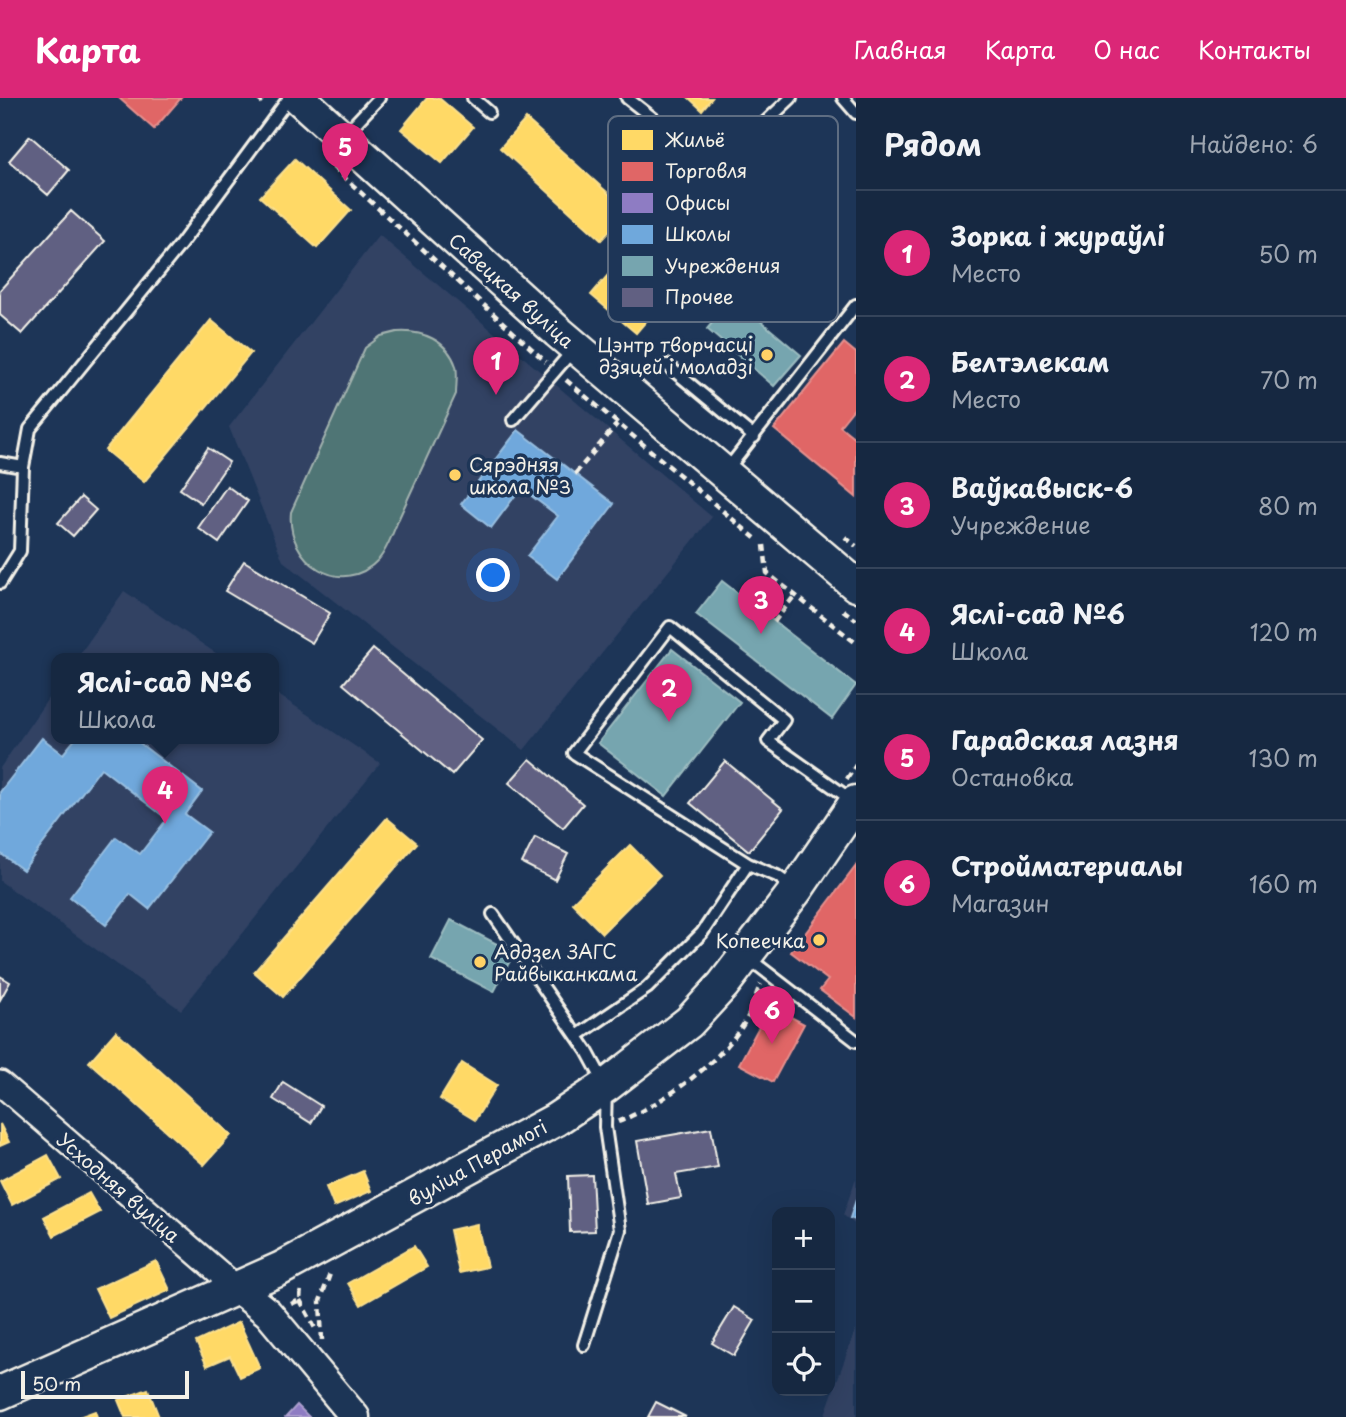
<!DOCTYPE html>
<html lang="ru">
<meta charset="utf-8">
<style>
body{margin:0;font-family:"Playpen Sans",sans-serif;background:#1f3048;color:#f1f3f6}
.controls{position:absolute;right:21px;bottom:21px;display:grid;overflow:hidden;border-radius:14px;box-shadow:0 7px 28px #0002}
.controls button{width:63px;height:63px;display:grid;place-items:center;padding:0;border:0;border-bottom:2px solid #35445a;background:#162841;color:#f1f3f6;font:35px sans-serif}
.scale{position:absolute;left:21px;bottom:18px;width:168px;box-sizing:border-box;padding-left:7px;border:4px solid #f4f1e8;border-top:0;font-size:19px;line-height:24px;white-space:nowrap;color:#f4f1e8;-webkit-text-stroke:5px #1d3557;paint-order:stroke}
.you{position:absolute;left:494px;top:478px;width:24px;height:24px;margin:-18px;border:5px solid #fff;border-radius:50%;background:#1a73e8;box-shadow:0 0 0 10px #1a73e833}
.badge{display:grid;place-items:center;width:46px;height:46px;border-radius:50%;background:#db2777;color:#fff;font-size:23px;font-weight:700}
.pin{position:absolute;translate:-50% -58px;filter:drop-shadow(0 2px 4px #0008)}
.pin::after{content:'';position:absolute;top:37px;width:24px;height:21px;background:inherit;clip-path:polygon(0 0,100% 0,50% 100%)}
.popup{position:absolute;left:51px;top:555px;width:228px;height:91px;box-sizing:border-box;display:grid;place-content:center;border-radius:14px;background:#162841;filter:drop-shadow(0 2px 5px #0005);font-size:23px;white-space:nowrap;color:#9ea6b1}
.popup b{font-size:26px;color:#f1f3f6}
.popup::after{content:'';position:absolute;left:50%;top:100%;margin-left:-14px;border:14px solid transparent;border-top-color:#162841}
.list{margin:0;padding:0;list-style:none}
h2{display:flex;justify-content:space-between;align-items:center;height:91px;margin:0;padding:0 28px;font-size:30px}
h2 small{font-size:23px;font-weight:400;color:#9ea6b1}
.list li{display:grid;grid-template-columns:46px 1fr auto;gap:21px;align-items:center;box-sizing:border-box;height:126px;padding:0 28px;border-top:2px solid #35445a}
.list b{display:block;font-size:26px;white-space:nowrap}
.list p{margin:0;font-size:23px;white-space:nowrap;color:#9ea6b1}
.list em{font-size:23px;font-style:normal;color:#9ea6b1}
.icon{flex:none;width:38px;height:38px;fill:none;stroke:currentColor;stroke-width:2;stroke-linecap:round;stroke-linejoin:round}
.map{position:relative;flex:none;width:856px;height:1319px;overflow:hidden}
header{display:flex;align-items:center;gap:42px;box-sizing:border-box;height:98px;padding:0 35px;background:#db2777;color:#fff}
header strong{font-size:33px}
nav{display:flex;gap:38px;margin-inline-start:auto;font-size:24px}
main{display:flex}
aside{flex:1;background:#162841}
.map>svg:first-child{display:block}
.built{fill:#314264}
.green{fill:#4f7475;stroke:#a2b2ae;stroke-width:2}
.homes{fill:#ffd966;stroke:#fce08d;stroke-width:2}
.shops{fill:#e06666;stroke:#e6908d;stroke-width:2}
.offices{fill:#8e7cc3;stroke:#ad9fce;stroke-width:2}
.schools{fill:#6fa8dc;stroke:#97bee0;stroke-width:2}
.public{fill:#76a5af;stroke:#9cbcc0;stroke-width:2}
.building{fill:#616082;stroke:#f4f1e8;stroke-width:2}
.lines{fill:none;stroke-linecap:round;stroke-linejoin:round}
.service-casing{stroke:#f4f1e8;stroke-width:16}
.minor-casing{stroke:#f4f1e8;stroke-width:28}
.tertiary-casing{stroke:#f4f1e8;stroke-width:33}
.secondary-casing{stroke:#f4f1e8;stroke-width:37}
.path{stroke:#f4f1e8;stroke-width:4.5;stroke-dasharray:7 5;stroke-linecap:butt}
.service{stroke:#1d3557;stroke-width:10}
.minor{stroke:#1d3557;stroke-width:23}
.tertiary{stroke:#1d3557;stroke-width:28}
.secondary{stroke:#1d3557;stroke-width:32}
.poi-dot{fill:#ffd166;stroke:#1d3557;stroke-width:2.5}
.labels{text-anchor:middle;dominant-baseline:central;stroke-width:7;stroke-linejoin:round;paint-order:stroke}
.street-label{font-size:19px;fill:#f4f1e8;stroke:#1d3557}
.poi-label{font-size:19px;fill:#f4f1e8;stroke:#1d3557;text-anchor:end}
.key{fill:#1d3557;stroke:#5e6d82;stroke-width:2}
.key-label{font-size:19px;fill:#f4f1e8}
</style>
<header>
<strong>Карта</strong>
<nav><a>Главная</a><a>Карта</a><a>О нас</a><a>Контакты</a></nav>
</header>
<main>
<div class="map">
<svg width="856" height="1319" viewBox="0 0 856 1319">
<rect width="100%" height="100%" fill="#1d3557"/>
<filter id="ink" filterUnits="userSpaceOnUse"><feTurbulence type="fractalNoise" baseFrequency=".0143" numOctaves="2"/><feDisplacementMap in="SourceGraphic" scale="14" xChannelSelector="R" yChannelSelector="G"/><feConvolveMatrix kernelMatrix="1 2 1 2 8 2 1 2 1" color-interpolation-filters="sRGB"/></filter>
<g filter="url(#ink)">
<path class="built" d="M379 137 712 419 524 652 283 463 229 329Z
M124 493 223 560H77Z
M56 589 57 640H274V594L380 665 181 912 0 783V670Z
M856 1080V1127L843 1117Z
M856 1230V1319H824Z"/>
<path class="green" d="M397 234C422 232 447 242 456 268 458 276 456 288 456 296 437 337 419 377 400 418 394 431 388 451 379 461 341 502 286 463 291 414L365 250 381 238Z"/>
<path class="homes" d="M427 0H439L473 29 442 65 401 31Z
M689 0H712L702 12Z
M526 21 628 113 601 142 500 50Z
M295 61 351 112 317 150 260 99Z
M614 170 659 208 636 235 591 197Z
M211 222 251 255 144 384 105 352Z
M387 720 417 745 283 899 254 874Z
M630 747 660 777 602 835 572 805Z
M116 933 231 1037 204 1067 89 964Z
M462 965 497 987 475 1022 440 1001Z
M0 1026 9 1044 0 1048Z
M48 1057 61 1081 12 1107 0 1083Z
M363 1073 371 1093 334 1109 326 1089Z
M89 1095 100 1114 54 1138 44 1119Z
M477 1126 487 1169 459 1175 450 1132Z
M414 1148 427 1169 361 1207 348 1185Z
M156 1163 170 1192 109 1220 95 1191Z
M239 1224 260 1270 240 1279 230 1258 207 1268 196 1244Z
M148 1291 159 1319H125L118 1302Z
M95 1313 97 1319H79Z"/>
<path class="shops" d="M119 0H181L154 31Z
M844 245 856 255V308L840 328 856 341V399L774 331Z
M856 768V919L820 892 828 882 791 854Z
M770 908 804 926 773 984 739 966Z"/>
<path class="offices" d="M297 1307 309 1319H286Z"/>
<path class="schools" d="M518 332 614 406 557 481 527 458 558 418 521 390 491 430 461 406Z
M42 640 63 656 76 640H133L202 693 185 716 209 734 149 811 130 796 106 827 70 799 116 739 140 756 167 721 101 670 23 772 0 755V694Z
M856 1102V1122L850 1120Z"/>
<path class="public" d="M733 200 801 257 774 288 707 231Z
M722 483 856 587 832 621 696 516Z
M672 551 740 604 666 698 598 645Z
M451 822 514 855 494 894 431 861Z"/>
<path class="building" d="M30 38 69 72 48 97 9 63Z
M766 66 782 81 754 112 737 97Z
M71 113 105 143 22 236 0 217V192Z
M208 350 229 364 201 405 180 391Z
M227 388 248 403 219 445 198 430Z
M81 399 96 412 73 438 58 425Z
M244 463 330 515 312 545 225 493Z
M373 551 482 642 452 677 343 586Z
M530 661 583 706 563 730 509 685Z
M725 663 783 711 749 753 690 705Z
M535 739 568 756 555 782 522 765Z
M0 878 10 884 0 902Z
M283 984 321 1008 311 1025 273 1001Z
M711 1030 718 1069 676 1076 681 1100 648 1106 637 1043Z
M592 1077 595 1133 570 1134 568 1078Z
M734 1209 755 1222 734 1258 712 1245Z
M656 1304 686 1319H648Z"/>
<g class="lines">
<g class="service-casing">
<path id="service" d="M473 0 489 14
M627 0 717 70 791 0
M843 0 856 15
M345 36 379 0
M667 267 754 339
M513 322 574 251
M0 365 23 369
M726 373 856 207
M0 485 20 453 23 369 30 331 181 146 289 0
M794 790 777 778 748 766 574 655 670 529 784 622 768 643 853 703
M493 816 587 953 606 988 605 1029 620 1132 584 1247
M747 859 856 943
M577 938 647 890 702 835 748 766"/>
</g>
<g class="minor-casing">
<path id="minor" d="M0 985 238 1191"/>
</g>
<g class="tertiary-casing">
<path id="tertiary" d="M238 1191 268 1215 355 1319"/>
</g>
<g class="secondary-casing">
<path id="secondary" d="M299 0 558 234 856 487
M0 1295 280 1171 555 1022 606 988 689 924 723 887 796 792 856 704"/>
</g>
<path class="path" d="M257 0 265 7
M333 69 546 264
M566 282 755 440
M575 376 617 326
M845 439 856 448
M764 447 767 475 856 545
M843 512 856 522
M774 524 795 497
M847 681 856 667
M618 1024C662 1006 722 964 746 922 753 911 755 897 761 886
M300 1202 316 1232
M291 1206 300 1202 301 1189
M322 1242 320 1203 330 1176"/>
<use href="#service" class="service"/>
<use href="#minor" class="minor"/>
<use href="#tertiary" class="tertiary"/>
<use href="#secondary" class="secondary"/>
</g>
</g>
<g class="poi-dot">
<circle cx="767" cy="257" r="7"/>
<circle cx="455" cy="377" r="7"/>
<circle cx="819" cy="842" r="7"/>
<circle cx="480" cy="864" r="7"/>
</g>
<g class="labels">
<g class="street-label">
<text transform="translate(512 192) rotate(42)">Савецкая вуліца</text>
<text transform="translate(477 1064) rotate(-29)">вуліца Перамогі</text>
<text transform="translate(119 1089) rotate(41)">Усходняя вуліца</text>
</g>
<g class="poi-label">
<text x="753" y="246">Цэнтр творчасці<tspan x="753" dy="22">дзяцей і моладзі</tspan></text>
<text x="469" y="366" text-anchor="start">Сярэдняя<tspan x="469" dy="22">школа №3</tspan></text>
<text x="805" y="842">Копеечка</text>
<text x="494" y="853" text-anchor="start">Аддзел ЗАГС<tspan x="494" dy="22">Райвыканкама</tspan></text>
</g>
</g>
<rect x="608" y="18" width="230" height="206" rx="10" class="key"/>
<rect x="622" y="32" width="31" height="20" fill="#ffd966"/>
<rect x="622" y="64" width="31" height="19" fill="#e06666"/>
<rect x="622" y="95" width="31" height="20" fill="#8e7cc3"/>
<rect x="622" y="127" width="31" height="19" fill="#6fa8dc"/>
<rect x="622" y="158" width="31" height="20" fill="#76a5af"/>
<rect x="622" y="190" width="31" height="19" fill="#616082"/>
<g class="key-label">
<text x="665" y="49">Жильё</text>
<text x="665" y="80">Торговля</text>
<text x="665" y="112">Офисы</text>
<text x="665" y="143">Школы</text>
<text x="665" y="175">Учреждения</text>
<text x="665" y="206">Прочее</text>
</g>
</svg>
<div class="controls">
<button>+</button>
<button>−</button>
<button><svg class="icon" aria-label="locate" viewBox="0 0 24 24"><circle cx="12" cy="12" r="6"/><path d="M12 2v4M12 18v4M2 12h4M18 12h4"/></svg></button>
</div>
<div class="scale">50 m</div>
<div class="you"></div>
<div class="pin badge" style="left:496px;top:297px">1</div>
<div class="pin badge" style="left:669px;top:624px">2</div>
<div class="pin badge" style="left:761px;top:536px">3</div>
<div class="pin badge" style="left:165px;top:726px">4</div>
<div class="popup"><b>Яслі-сад №6</b>Школа</div>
<div class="pin badge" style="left:345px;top:83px">5</div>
<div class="pin badge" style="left:772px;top:946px">6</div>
</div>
<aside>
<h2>Рядом<small>Найдено: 6</small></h2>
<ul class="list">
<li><span class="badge">1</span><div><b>Зорка і жураўлі</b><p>Место</p></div><em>50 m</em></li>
<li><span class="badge">2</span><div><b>Белтэлекам</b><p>Место</p></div><em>70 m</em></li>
<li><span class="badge">3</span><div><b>Ваўкавыск-6</b><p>Учреждение</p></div><em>80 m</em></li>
<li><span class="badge">4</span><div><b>Яслі-сад №6</b><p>Школа</p></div><em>120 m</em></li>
<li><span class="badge">5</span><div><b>Гарадская лазня</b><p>Остановка</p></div><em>130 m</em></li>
<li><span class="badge">6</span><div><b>Стройматериалы</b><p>Магазин</p></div><em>160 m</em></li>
</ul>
</aside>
</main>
